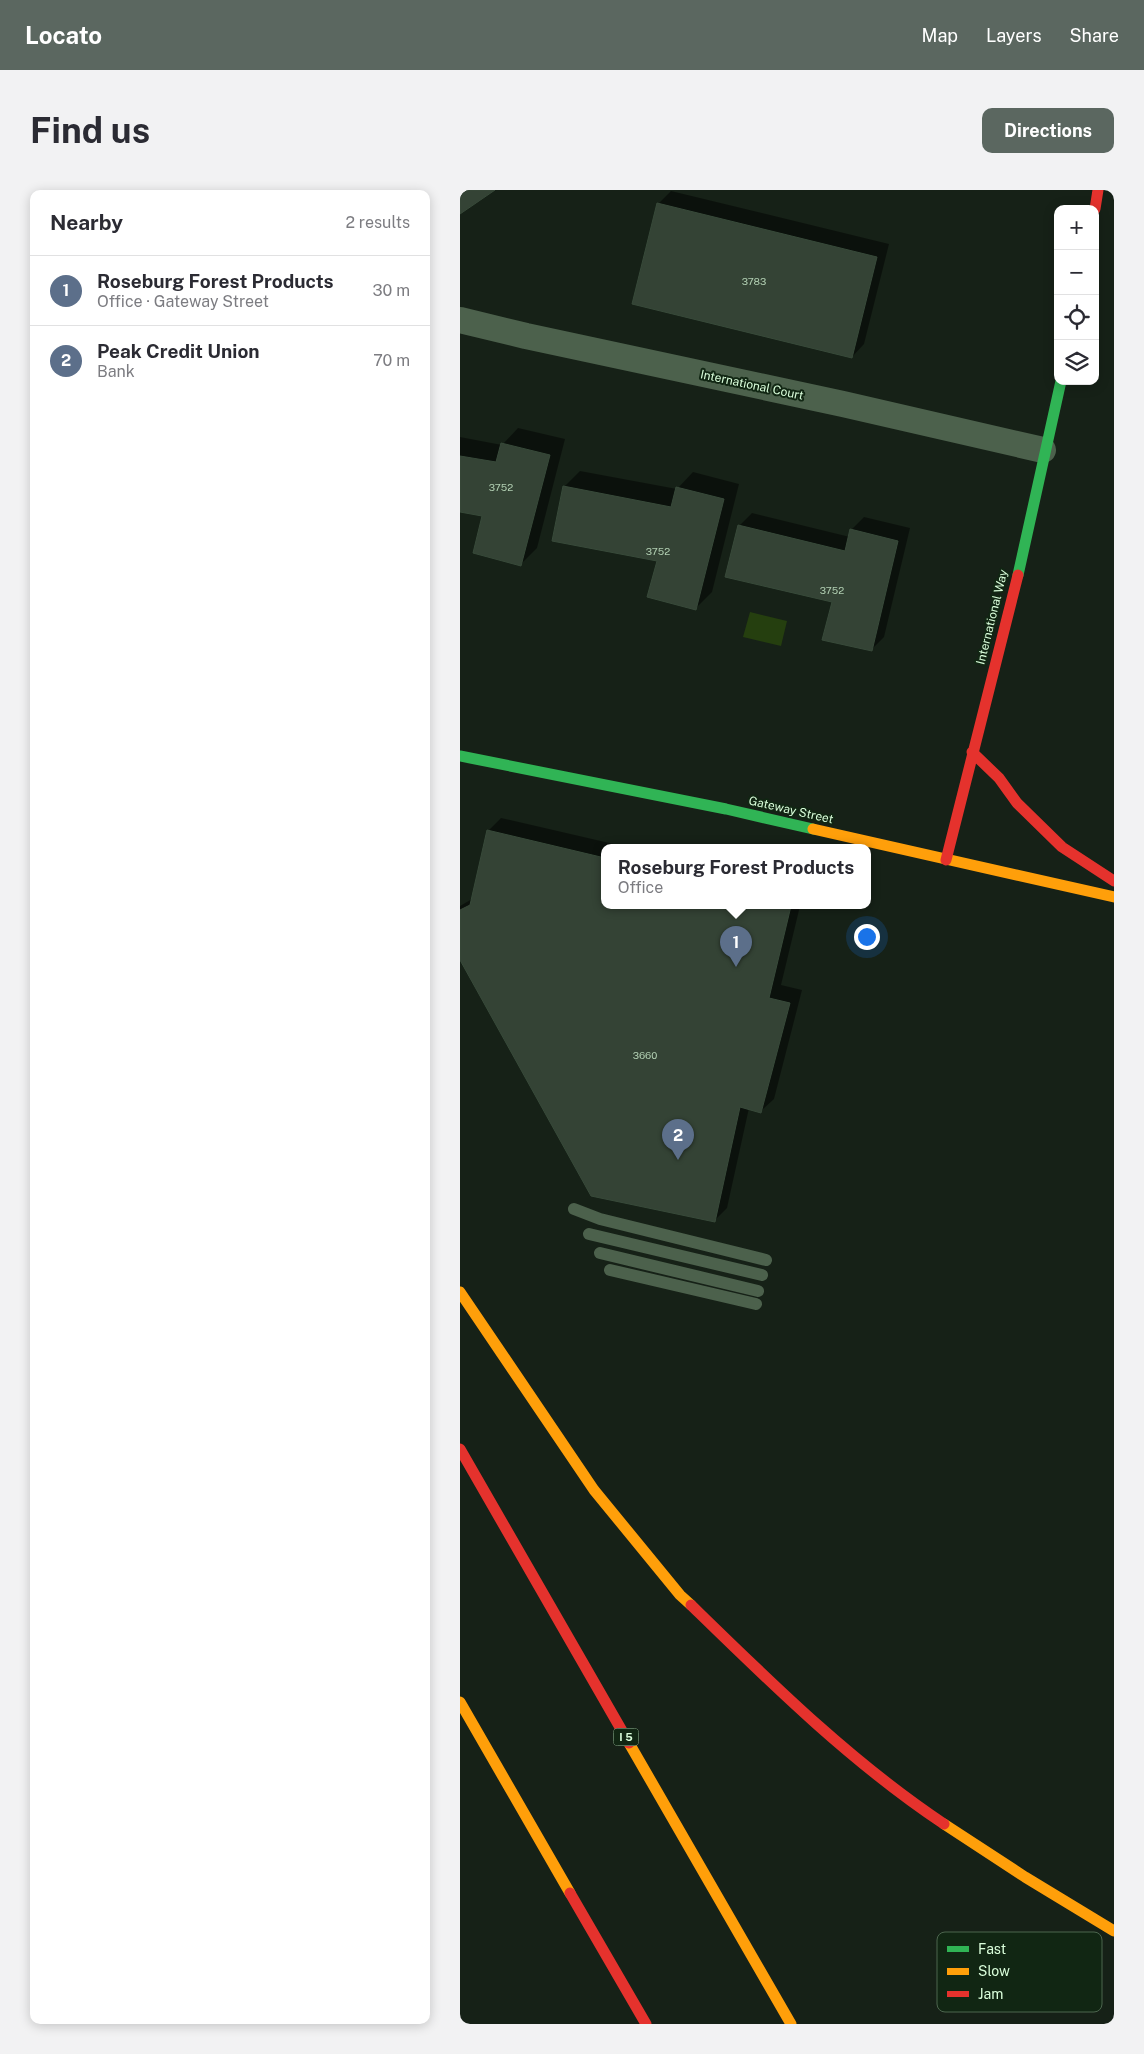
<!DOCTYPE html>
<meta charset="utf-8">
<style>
body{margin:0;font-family:"Public Sans",sans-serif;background:#f2f2f3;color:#2b2b33}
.controls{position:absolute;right:15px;top:15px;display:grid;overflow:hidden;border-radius:10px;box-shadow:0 2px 12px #0003}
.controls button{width:45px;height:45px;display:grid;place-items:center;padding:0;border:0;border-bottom:1px solid #e1e1e2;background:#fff;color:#2b2b33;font:25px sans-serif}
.you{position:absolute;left:406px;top:746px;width:18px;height:18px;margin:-12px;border:4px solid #fff;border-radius:50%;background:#1a73e8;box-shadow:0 0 0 8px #1a73e833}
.badge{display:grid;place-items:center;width:32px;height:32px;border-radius:50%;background:#5b6760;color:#fff;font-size:16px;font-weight:700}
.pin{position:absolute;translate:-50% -41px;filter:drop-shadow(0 1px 2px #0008)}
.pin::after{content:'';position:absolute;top:26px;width:18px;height:15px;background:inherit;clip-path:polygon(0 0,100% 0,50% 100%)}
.popup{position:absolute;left:141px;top:654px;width:270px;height:65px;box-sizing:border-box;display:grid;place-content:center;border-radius:10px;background:#fff;filter:drop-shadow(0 1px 4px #0005);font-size:16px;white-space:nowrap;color:#7c7c81}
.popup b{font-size:19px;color:#2b2b33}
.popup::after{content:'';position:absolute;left:50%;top:100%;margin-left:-10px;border:10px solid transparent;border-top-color:#fff}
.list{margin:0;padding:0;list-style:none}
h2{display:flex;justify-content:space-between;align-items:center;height:65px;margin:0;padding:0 20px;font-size:21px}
h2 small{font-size:16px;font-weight:400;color:#7c7c81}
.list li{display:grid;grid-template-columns:32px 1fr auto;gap:15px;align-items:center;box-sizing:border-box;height:70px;padding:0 20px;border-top:1px solid #e1e1e2}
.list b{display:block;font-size:19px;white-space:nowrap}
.list p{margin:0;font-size:16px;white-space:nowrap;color:#7c7c81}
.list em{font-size:16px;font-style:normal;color:#7c7c81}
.icon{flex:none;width:28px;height:28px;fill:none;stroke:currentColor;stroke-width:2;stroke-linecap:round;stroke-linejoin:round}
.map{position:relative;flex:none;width:654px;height:1834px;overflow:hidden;border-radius:10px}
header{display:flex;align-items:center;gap:30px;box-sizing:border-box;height:70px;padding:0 25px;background:#5b6760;color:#fff}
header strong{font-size:24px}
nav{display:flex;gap:28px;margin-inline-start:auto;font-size:18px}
.intro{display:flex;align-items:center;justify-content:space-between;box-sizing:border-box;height:120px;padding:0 30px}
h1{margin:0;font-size:35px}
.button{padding:12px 22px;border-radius:10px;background:#5b6760;color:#fff;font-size:18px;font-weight:700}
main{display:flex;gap:30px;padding:0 30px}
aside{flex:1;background:#fff;border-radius:10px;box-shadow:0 2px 12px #0003}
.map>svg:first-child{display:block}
.water{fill:#253f0f}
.shadow{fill:#0007}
.building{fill:#344335;stroke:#384a3a}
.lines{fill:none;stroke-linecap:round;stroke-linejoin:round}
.lane{stroke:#4c614c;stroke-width:12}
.street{stroke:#4c614c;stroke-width:26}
.fast{stroke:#30b455;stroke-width:11}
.slow{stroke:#ff9f0a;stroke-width:11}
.jam{stroke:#e5322d;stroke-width:11}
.labels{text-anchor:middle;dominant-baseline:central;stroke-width:4;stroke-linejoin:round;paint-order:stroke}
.number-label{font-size:10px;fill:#b0ceb1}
.shield{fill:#112613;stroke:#9dbc9e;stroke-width:1}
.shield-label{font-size:11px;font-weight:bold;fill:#d9fdda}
.street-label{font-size:12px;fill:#d9fdda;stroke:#112613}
.key{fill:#112613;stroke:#4d664f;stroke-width:1}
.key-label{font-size:14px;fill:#d9fdda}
</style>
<header>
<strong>Locato</strong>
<nav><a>Map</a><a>Layers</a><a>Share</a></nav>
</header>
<div class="intro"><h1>Find us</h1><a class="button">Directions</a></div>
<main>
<aside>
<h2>Nearby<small>2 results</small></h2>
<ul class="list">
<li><span class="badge" style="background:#5c6f8a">1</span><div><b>Roseburg Forest Products</b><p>Office · Gateway Street</p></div><em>30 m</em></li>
<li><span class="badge" style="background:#5c6f8a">2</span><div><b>Peak Credit Union</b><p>Bank</p></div><em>70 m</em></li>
</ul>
</aside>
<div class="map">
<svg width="654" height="1834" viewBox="0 0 654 1834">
<rect width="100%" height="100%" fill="#162117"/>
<path class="water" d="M290 422 327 431 321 456 283 447Z"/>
<path class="shadow" d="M211 1 429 54 404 154 392 167 198 14Z
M58 238 105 249 77 358 61 374 24 325 0 321V247L42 255Z
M120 281 217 299 233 282 279 294 252 402 236 418 198 370 104 297Z
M292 323 390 347 391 340 404 327 450 338 424 447 411 460 373 411 279 336Z
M41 628 171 658H145V716H340L321 795 342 800 314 909 301 921 289 918 267 1018 255 1030 0 767V716L12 709 28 641Z"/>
<path class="building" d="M0 0H35L0 24Z
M197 13 417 67 392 168 172 114Z
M41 253 90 265 61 376 13 363 22 326 0 322V266L36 272Z
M103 296 211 317 216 297 264 309 236 420 187 407 197 371 92 351Z
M278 335 385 361 390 339 438 351 412 461 362 450 372 412 265 387Z
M27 640 145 668V716H331L309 808 330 813 301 923 280 917 255 1032 131 1006 0 770V720L10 715Z"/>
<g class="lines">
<path class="lane" d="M114 1019 140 1029 306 1070
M129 1044 302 1085
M140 1063 298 1101
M150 1080 296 1114"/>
<path class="street" d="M0 130 66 146 383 214 583 260"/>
<path class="fast" d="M558 385 601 191
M0 566 266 619 353 639"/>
<path class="slow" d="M353 639 654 707
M0 1102 134 1300 220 1405 231 1415
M0 1512 110 1703
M169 1553 331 1834
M484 1634 565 1687 654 1741"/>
<path class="jam" d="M635 19 638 0
M512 562 539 588 557 613 602 657 654 691
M486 670 558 385
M0 1259 169 1553
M231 1415C311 1493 391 1572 484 1634
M110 1703 186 1834"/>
</g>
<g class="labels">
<g class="number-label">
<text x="294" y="91">3783</text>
<text x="41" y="297">3752</text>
<text x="198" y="361">3752</text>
<text x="372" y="400">3752</text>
<text x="185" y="865">3660</text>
</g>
<rect class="shield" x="153.5" y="1538.5" width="25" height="17" rx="4"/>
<g class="shield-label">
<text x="166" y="1547">I 5</text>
</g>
<g class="street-label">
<text transform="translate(292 195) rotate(12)">International Court</text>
<text transform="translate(532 427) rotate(-76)">International Way</text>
<text transform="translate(331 620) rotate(13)">Gateway Street</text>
</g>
</g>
<rect x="477" y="1742" width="165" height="80" rx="8" class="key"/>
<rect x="487" y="1756" width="22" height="6" fill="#30b455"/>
<rect x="487" y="1778" width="22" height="7" fill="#ff9f0a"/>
<rect x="487" y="1801" width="22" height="6" fill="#e5322d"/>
<g class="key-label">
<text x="518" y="1764">Fast</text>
<text x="518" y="1786">Slow</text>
<text x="518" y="1809">Jam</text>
</g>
</svg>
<div class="controls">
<button>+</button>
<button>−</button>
<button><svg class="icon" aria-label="locate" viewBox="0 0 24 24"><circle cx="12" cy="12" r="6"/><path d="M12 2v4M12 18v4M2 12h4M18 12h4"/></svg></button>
<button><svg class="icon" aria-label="layers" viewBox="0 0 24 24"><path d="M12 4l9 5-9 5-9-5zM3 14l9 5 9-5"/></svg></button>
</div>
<div class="you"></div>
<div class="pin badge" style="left:276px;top:777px;background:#5c6f8a">1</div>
<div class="popup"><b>Roseburg Forest Products</b>Office</div>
<div class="pin badge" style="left:218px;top:970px;background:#5c6f8a">2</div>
</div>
</main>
